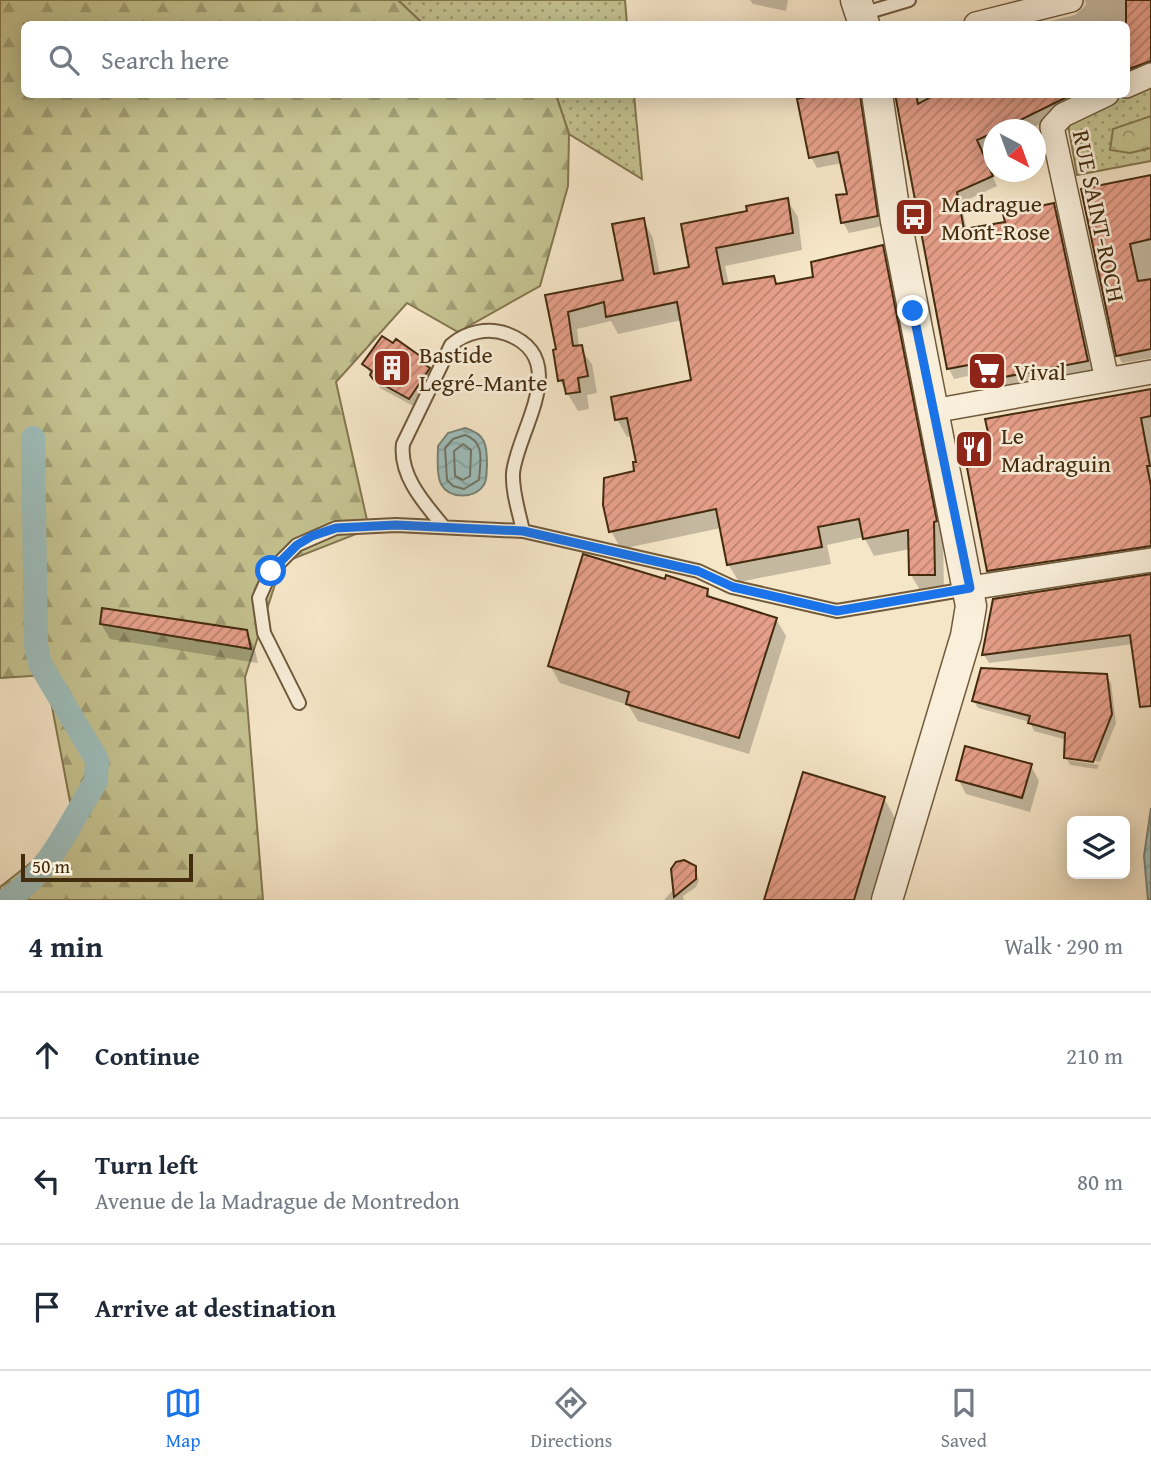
<!DOCTYPE html>
<meta charset="utf-8">
<style>
body{margin:0;font-family:"Gentium Book Plus",serif;background:#f2f2f3;color:#1f2937}
.controls{position:absolute;right:21px;bottom:21px;display:grid;overflow:hidden;border-radius:10px;box-shadow:0 4px 18px #0003}
.controls button{width:63px;height:63px;display:grid;place-items:center;padding:0;border:0;border-bottom:2px solid #e0e1e3;background:#fff;color:#1f2937;font:35px sans-serif}
.compass{position:absolute;left:983px;top:119px;width:63px;height:63px;border-radius:50%;background:#fff;box-shadow:0 4px 18px #0003;rotate:139deg}
.scale{position:absolute;left:21px;bottom:18px;width:172px;box-sizing:border-box;padding-left:7px;border:4px solid #432b0e;border-top:0;font-size:19px;line-height:24px;white-space:nowrap;color:#432b0e;-webkit-text-stroke:5px #f9efdb;paint-order:stroke}
.stop{position:absolute;width:21px;height:21px;margin:-16px;border:5px solid #1a73e8;border-radius:50%;background:#fff}
.stop.end{background:#1a73e8;border-color:#fff;box-shadow:0 2px 7px #0008}
.list{margin:0;padding:0;list-style:none}
h2{display:flex;justify-content:space-between;align-items:center;height:91px;margin:0;padding:0 28px;font-size:30px}
h2 small{font-size:23px;font-weight:400;color:#747a83}
.list li{display:grid;grid-template-columns:46px 1fr auto;gap:21px;align-items:center;box-sizing:border-box;height:126px;padding:0 28px;border-top:2px solid #e0e1e3}
.list b{display:block;font-size:26px;white-space:nowrap}
.list p{margin:0;font-size:23px;white-space:nowrap;color:#747a83}
.list em{font-size:23px;font-style:normal;color:#747a83}
.icon{flex:none;width:38px;height:38px;fill:none;stroke:currentColor;stroke-width:2;stroke-linecap:round;stroke-linejoin:round}
.map{position:relative;flex:none;width:1151px;height:900px;overflow:hidden}
.search{position:absolute;background:#fff;box-shadow:0 4px 18px #0003;left:21px;right:21px;top:21px;height:77px;display:flex;align-items:center;gap:18px;box-sizing:border-box;padding:0 24px;border-radius:10px;color:#747a83;font-size:26px}
.sheet{height:469px;background:#fff}
nav{display:flex;justify-content:space-around;align-items:center;box-sizing:border-box;height:98px;border-top:2px solid #e0e1e3;background:#fff;font-size:19px;color:#747a83}
nav a{display:grid;justify-items:center;gap:4px}
nav .on{color:#1a73e8}
.map>svg:first-child{display:block}
.grass{fill:url(#grass-dots);stroke:#84764f;stroke-width:2}
.forest{fill:url(#forest-firs);stroke:#84764f;stroke-width:2}
.park{fill:url(#park-crowns);stroke:#84764f;stroke-width:2}
.water{fill:url(#water-waves);stroke:#7a8376;stroke-width:2}
.shadow{fill:#0003}
.lines{fill:none;stroke-linecap:round;stroke-linejoin:round}
.shore{stroke:#707465;stroke-width:2}
.canal{stroke:#9ebebc;stroke-width:24}
.building{fill:url(#building-hatch);stroke:#432b0e;stroke-width:2}
.service-casing{stroke:#705a3c;stroke-width:16}
.minor-casing{stroke:#705a3c;stroke-width:26}
.tertiary-casing{stroke:#705a3c;stroke-width:33}
.service{stroke:#f9efdb;stroke-width:12}
.minor{stroke:#f9efdb;stroke-width:23}
.tertiary{stroke:#f9efdb;stroke-width:30}
.route{stroke:#1a73e8;stroke-width:9}
.labels{text-anchor:middle;dominant-baseline:central;stroke-width:5;stroke-linejoin:round;paint-order:stroke}
.poi-label{font-size:24px;fill:#432b0e;stroke:#f9efdb;text-anchor:start}
.street-label{font-size:24px;fill:#432b0e;stroke:#f9efdb}
</style>
<div class="map">
<svg width="1151" height="900" viewBox="0 0 1151 900">
<defs>
<pattern id="grass-dots" width="8" height="8" patternUnits="userSpaceOnUse" patternTransform="scale(1.75)"><rect width="8" height="8" fill="#c4c290"/><path d="M2 2h.1M6 6h.1" fill="none" stroke="#a19e74" stroke-width="1.8" stroke-linecap="round"/></pattern>
<pattern id="forest-firs" width="22" height="20" patternUnits="userSpaceOnUse" patternTransform="scale(1.75)"><rect width="22" height="20" fill="#c4c290"/><path d="M5 1l3.5 6h-7zM16 11l3.5 6h-7z" fill="#a19e74"/></pattern>
<pattern id="park-crowns" width="20" height="18" patternUnits="userSpaceOnUse" patternTransform="scale(1.75)"><rect width="20" height="18" fill="#c4c290"/><path d="M2 6a3 3 0 1 1 6 0M12 15a3 3 0 1 1 6 0" fill="none" stroke="#a19e74"/></pattern>
<pattern id="water-waves" width="16" height="10" patternUnits="userSpaceOnUse" patternTransform="scale(1.75)"><rect width="16" height="10" fill="#9ebebc"/><path d="M0 5q4-4 8 0t8 0" fill="none" stroke="#89a3a0"/></pattern>
<pattern id="building-hatch" width="6" height="6" patternUnits="userSpaceOnUse" patternTransform="scale(1.75)"><rect width="6" height="6" fill="#e69f8a"/><path d="M-1 1l2-2M0 6l6-6M5 7l2-2" fill="none" stroke="#bc826f"/></pattern>
</defs>
<rect width="100%" height="100%" fill="#f6e6c8"/>
<filter id="stains"><feTurbulence type="fractalNoise" baseFrequency=".00286" numOctaves="4"/><feColorMatrix values="0 0 0 0 .2 0 0 0 0 .09 0 0 0 0 .02 0 0 0 .5 -.17"/></filter>
<radialGradient id="worn" r=".72"><stop offset=".6" stop-color="#630" stop-opacity="0"/><stop offset="1" stop-color="#630" stop-opacity=".3"/></radialGradient>
<path class="grass" d="M398 0H625L627 24H423Z
M1151 82V161L1077 175 1067 119Z
M556 95H634L642 179 569 134Z"/>
<path class="forest" d="M0 0H398L423 24H24V94L556 95 569 134 568 186 540 286 458 332 407 303 336 382 369 529 282 563 245 677 263 900H0V887L75 828 46 675 0 678Z"/>
<path class="park" d="M1151 116V148L1130 153 1110 150 1113 129Z"/>
<path class="water" d="M465 428C486 434 487 445 487 465 486 472 488 480 483 486 474 499 449 499 441 484 436 475 438 456 438 446L448 433Z
M1151 808V900H1148L1144 856Z"/>
<path class="shadow" d="M750 0H788L786 11 753 4Z
M1085 0H1151V65L1140 67 1143 75 1126 84V24H1038L1075 15 1086 5Z
M860 94 882 226 849 233 843 222 849 195 842 163 817 168 811 157Z
M897 94H1104L1027 130H993V145L981 150 997 186 961 203 967 231 1007 223 1053 205 1059 214 1093 370 985 392 978 374 954 379 949 369Z
M1151 177V358L1122 363 1118 355 1083 191Z
M787 200 798 217 802 250 725 266 729 285 774 278 778 285 815 278 882 247 892 265 946 539 943 540 944 592H921L911 575 910 549 874 556 864 537 827 545 831 564 739 582 728 564 721 528 621 549 611 531 638 463 632 436 627 437 617 419 693 381 682 320 618 334 611 321 577 329 579 347 592 364 597 393 587 395 589 409 578 411 560 381 558 351 547 297 625 281 643 220 653 238 660 275 691 269 749 213Z
M422 359 434 378 415 407 380 388 364 364Z
M1151 390V555L994 579 989 570 991 438Z
M1151 576V682L1133 644 989 663 984 655Z
M666 582 707 590 712 599 776 619 786 636 749 754 638 721 628 705 560 683 550 666Z
M101 624 246 631 254 646 258 663 110 639Z
M1106 676 1111 683 1116 723 1100 762 1068 756V760L1099 765 1097 769 1070 765 1066 757 1067 740 1034 731 1030 722 978 708 973 700Z
M1031 766 1039 781 1030 812 966 794 958 779Z
M884 798 895 818 870 900H766Z
M694 867 699 880 696 887 683 896 684 900H664Z"/>
<g class="lines">
<path class="shore" d="M465 435C486 442 480 462 479 480L464 489 453 486 447 480 445 448 453 439Z
M463 444 471 450 470 476 463 480 455 476 454 451Z"/>
<path class="canal" d="M6 900C49 874 70 823 96 781L97 760 40 664 36 645 33 438"/>
</g>
<path class="building" d="M1126 0H1151V61L1126 70Z
M819 94H860L878 216 841 223 836 195 847 194 838 152 809 158 797 99Z
M895 94H916L918 104 936 94H1073L1000 130H993V133L977 140 993 176 957 192 964 229 1005 222 1003 214 1054 203 1088 361 978 382 974 364 947 369Z
M1151 175V239L1130 244 1138 281 1151 279V349L1116 356 1081 189Z
M788 198 793 233 716 248 723 284 774 276 776 284 813 277 811 262 883 245 937 521 934 522 935 575H909L908 530 863 539 859 519 818 527 822 547 727 565 716 509 609 532 603 505 604 478 634 471 633 462H636L627 418 615 420 611 397 691 380 677 302 606 317 604 302 568 312 573 346 582 345 588 376 578 378 580 392 566 394 563 380 558 381 553 350 556 349 545 295 623 280 612 224 644 218 654 274 689 267 681 224 747 211 746 206Z
M382 336 393 343 396 339 423 358 421 362 430 368 409 399 373 379 370 375 372 371 362 364Z
M1151 389V416L1141 418 1150 466H1147L1151 486V546L987 571 962 442 989 437 985 419Z
M583 554 665 579 666 575 708 589 707 596 777 618 739 738 626 704 629 692 548 666Z
M1151 574V706L1140 707 1130 635 982 655 993 599Z
M102 608 247 630 251 649 100 624Z
M981 668 1107 674 1112 714 1093 762 1064 758 1065 733 1028 723 1030 716 972 701Z
M965 746 1032 764 1022 798 956 780Z
M803 772 885 797 854 900H764Z
M684 860 696 866V879L674 897 671 869 676 862Z"/>
<g class="lines">
<g class="service-casing">
<path id="service" d="M862 14 909 0
M444 527C425 504 399 476 403 444L451 345C466 332 488 327 507 334 573 359 517 431 513 473 512 492 519 512 523 531
M299 703 264 633 259 598 271 571 297 545 336 528 396 525 523 531 698 571 732 587 837 611 967 589"/>
</g>
<g class="minor-casing">
<path id="minor" d="M976 24 1071 0
M1126 86 1151 75
M1107 94 1063 115 1052 127 1107 380
M933 411 1151 372
M970 588 1151 560"/>
</g>
<g class="tertiary-casing">
<path id="tertiary" d="M856 0 864 24
M877 94 896 221 971 606 966 636 887 900"/>
</g>
<use href="#service" class="service"/>
<use href="#minor" class="minor"/>
<use href="#tertiary" class="tertiary"/>
</g>
<g class="lines">
<path class="route" d="M271 571 297 545 312 536 336 528 396 525 523 531 698 571 733 587 837 611 970 588 913 311"/>
</g>
<defs>
<g id="bus-square" transform="scale(2.0125)"><rect x="-9" y="-9" width="18" height="18" rx="4" fill="#8f2418" stroke="#f9efdb"/><path d="M-5-6H5V4H4V6H2V4H-2V6H-4V4H-5ZM-3.5-4V0h7V-4ZM-3.5 1.2v1.5H-2V1.2ZM2 1.2v1.5H3.5V1.2Z" fill="#fff"/></g>
<g id="building-square" transform="scale(2.0125)"><rect x="-9" y="-9" width="18" height="18" rx="4" fill="#8f2418" stroke="#f9efdb"/><path d="M-4-6H4V6H1V3H-1V6H-4ZM-2.5-4.3h1.7v1.8h-1.7ZM.8-4.3h1.7v1.8H.8ZM-2.5-1h1.7V.8h-1.7ZM.8-1h1.7V.8H.8Z" fill="#fff"/></g>
<g id="supermarket-square" transform="scale(2.0125)"><rect x="-9" y="-9" width="18" height="18" rx="4" fill="#8f2418" stroke="#f9efdb"/><path d="M-6-5.5h2.5l.6 2H6L4.5 2H-2.5L-4.4-4H-6ZM-1.5 3.2a1.3 1.3 0 1 0 .1 0ZM3 3.2a1.3 1.3 0 1 0 .1 0Z" fill="#fff"/></g>
<g id="restaurant-square" transform="scale(2.0125)"><rect x="-9" y="-9" width="18" height="18" rx="4" fill="#8f2418" stroke="#f9efdb"/><path d="M-5-6h1v4h1v-4h1v4h1v-4h1v5L-1.5 .5V6h-2V.5L-5-1ZM5-6V6H3V1.5H1.5Q1.5-4 5-6Z" fill="#fff"/></g>
</defs>
<g fill-rule="evenodd">
<use href="#bus-square" x="914" y="217"/>
<use href="#building-square" x="392" y="368"/>
<use href="#supermarket-square" x="987" y="371"/>
<use href="#restaurant-square" x="974" y="449"/>
</g>
<g class="labels">
<g class="poi-label">
<text x="941" y="203">Madrague<tspan x="941" dy="28">Mont-Rose</tspan></text>
<text x="419" y="354">Bastide<tspan x="419" dy="28">Legré-Mante</tspan></text>
<text x="1014" y="371">Vival</text>
<text x="1001" y="435">Le<tspan x="1001" dy="28">Madraguin</tspan></text>
</g>
<g class="street-label">
<text transform="translate(1099 216) rotate(78)">RUE SAINT-ROCH</text>
</g>
</g>
<rect width="100%" height="100%" filter="url(#stains)"/>
<rect width="100%" height="100%" fill="url(#worn)"/>
</svg>
<div class="controls">
<button><svg class="icon" aria-label="layers" viewBox="0 0 24 24"><path d="M12 4l9 5-9 5-9-5zM3 14l9 5 9-5"/></svg></button>
</div>
<svg class="compass" viewBox="-18 -18 36 36"><path d="M0-13l5 13h-10z" fill="#e53935"/><path d="M0 13l5-13h-10z" fill="#747a83"/></svg>
<div class="scale">50 m</div>
<div class="stop" style="left:271px;top:571px"></div>
<div class="stop end" style="left:913px;top:311px"></div>
<div class="search"><svg class="icon" aria-label="search" viewBox="0 0 24 24"><circle cx="10" cy="10" r="6"/><path d="M15 15l6 6"/></svg>Search here</div>
</div>
<section class="sheet">
<h2>4 min<small>Walk · 290 m</small></h2>
<ul class="list">
<li><svg class="icon" aria-label="ahead" viewBox="0 0 24 24"><path d="M12 20V5M6 11l6-6 6 6"/></svg><div><b>Continue</b></div><em>210 m</em></li>
<li><svg class="icon" aria-label="left" viewBox="0 0 24 24"><path d="M17 20v-9H6M10 6l-5 5 5 5"/></svg><div><b>Turn left</b><p>Avenue de la Madrague de Montredon</p></div><em>80 m</em></li>
<li><svg class="icon" aria-label="arrive" viewBox="0 0 24 24"><path d="M6 21V4h12l-3 4 3 4H6"/></svg><div><b>Arrive at destination</b></div></li>
</ul>
</section>
<nav>
<a class="on"><svg class="icon" aria-label="map" viewBox="0 0 24 24"><path d="M3 6l6-2 6 2 6-2v14l-6 2-6-2-6 2zM9 4v14M15 6v14"/></svg>Map</a>
<a><svg class="icon" aria-label="directions" viewBox="0 0 24 24"><path d="M12 3l9 9-9 9-9-9zM9 14v-3h6M13 9l2 2-2 2"/></svg>Directions</a>
<a><svg class="icon" aria-label="saved" viewBox="0 0 24 24"><path d="M7 4h10v16l-5-4-5 4z"/></svg>Saved</a>
</nav>
